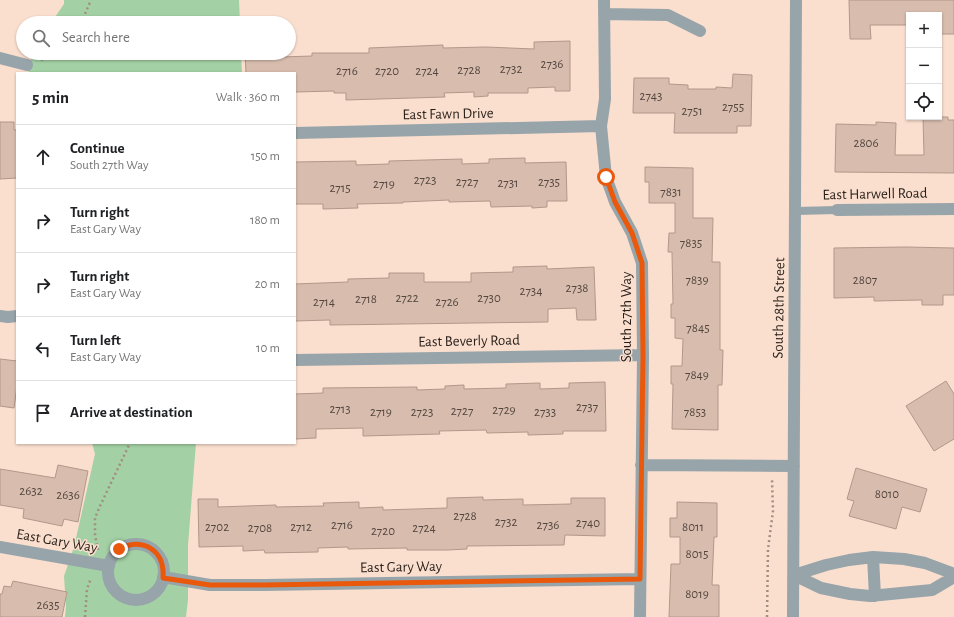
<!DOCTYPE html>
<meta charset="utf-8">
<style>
body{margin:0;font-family:"Alegreya Sans",sans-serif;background:#f6f6f6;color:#202124}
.controls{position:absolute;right:12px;top:12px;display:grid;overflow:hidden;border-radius:0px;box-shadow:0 1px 3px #0004}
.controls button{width:36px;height:36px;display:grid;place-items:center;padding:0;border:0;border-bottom:1px solid #e0e0e0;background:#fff;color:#202124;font:20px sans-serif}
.stop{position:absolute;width:12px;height:12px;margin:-9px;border:3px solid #ea580c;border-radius:50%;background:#fff}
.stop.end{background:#ea580c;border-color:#fff;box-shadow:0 1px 4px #0008}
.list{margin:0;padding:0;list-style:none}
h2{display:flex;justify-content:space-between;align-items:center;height:52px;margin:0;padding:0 16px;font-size:17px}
h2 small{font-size:13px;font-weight:400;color:#757577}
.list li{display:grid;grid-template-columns:26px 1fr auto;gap:12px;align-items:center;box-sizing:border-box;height:64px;padding:0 16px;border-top:1px solid #e0e0e0}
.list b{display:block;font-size:15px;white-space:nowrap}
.list p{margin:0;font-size:13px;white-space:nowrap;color:#757577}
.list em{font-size:13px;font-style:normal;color:#757577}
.icon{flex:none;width:22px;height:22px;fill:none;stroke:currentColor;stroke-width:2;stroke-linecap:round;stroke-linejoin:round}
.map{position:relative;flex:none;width:954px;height:617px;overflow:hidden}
.search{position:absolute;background:#fff;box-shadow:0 1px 3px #0004;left:16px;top:16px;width:280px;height:44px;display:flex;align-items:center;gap:10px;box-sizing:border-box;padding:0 14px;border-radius:22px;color:#757577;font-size:15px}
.panel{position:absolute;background:#fff;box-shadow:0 1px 3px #0004;left:16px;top:72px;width:280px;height:372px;border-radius:0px}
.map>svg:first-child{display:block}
.green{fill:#a3d0a4}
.building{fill:#d8bdaf;stroke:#b2988a}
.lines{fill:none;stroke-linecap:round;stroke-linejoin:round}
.path{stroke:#a18e82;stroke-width:2.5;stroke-dasharray:2 3;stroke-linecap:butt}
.service{stroke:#97a4a9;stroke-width:8}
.minor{stroke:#97a4a9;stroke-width:12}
.route{stroke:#ea580c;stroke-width:5}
.labels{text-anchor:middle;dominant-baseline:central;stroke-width:3;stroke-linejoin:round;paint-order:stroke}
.number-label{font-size:13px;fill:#54463e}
.street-label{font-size:15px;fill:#281f19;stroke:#fadfcf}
</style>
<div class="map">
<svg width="954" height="617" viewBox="0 0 954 617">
<rect width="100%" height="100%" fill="#fadfcf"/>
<path class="green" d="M64 0H239L240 23H51L64 4Z
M35 53H241L242 73H29L27 65Z
M92 443H196L188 545V600L186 617H65L66 606 64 576 74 547 95 454Z"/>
<path class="building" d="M849 0H954V34H939V15H909V25H870L871 39H850Z
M570 41V91H555V87L528 88V93H488V96L474 97V92L444 93 445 97 346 100V93H334V91L295 92V73H246L245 54 281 53V57L312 56V53H369V48L443 45V48L486 47 534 49V42Z
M733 74 752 75 751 126H737V133H674L675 113H633L634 78H669V84L688 85V89H716V87L732 88Z
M923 117H948V120H954V173L835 172 836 124 876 125V122L896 123 895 155H924Z
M0 122H14V130H17V178L0 179Z
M525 158V163L566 162 567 201H547V207L532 208V206L491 207 490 201 449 202V200L403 202V203L357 204 358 208 323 209V204H295V162L356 161V165L389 164V161L462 159V164L489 163V159Z
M645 167 693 168V218H713L712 262H720V350H723L722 385H718V430L672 429 673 384H671V366H682L683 339 675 338V318H671V304H673L672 252H668L669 233H675V203H649V182H645Z
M906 247 954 248V295H943V305H922V300L874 301V297L834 298V248Z
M547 266V269L594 267 596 320H577L576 308 548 309V322L330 325V320L295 321V284L348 282V279L389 278V273H424V282H471V273L513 272V267Z
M0 359 17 361V386L14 408 0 406Z
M946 381 954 394V439L934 451 906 406Z
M605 382 606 431H563V434L528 435V432L487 433 486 430 439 431 440 434 363 436V428L316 429V438L295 439V394L323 393V388L417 387V390L445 389V386L464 385V389L506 388V384L540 383V389L569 388V383Z
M58 465 88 471 78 522 64 519 62 526 23 518 24 509 0 505V469L55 478Z
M856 468 927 489 920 512 902 507 896 529 849 516 854 501 847 499Z
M483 497V500L523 499V505L571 504V498H605V536L565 535 564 545 467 546V549L448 550H407V548L348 549V547L318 548V552L265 553 264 550 243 551V546L199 547 198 499H218V507L276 505V507L324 506 323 503 359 502V508L383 507V510L447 508V498Z
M677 502 717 503V537H714L712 585H719V617H669L671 564H680V537H670V518H677Z
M13 581 67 592 62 617H0V594H2L4 586 11 587Z"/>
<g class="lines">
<path class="path" d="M81 23 91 0
M41 60 61 53
M98 550 95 535V518L100 506 130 443
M85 617 87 589 91 578
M767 617 768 549 773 511 772 480"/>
<path class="service" d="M796 211 837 210"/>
<path class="minor" d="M604 0 605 99 601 126 606 177 615 202 632 233 642 263 643 355 640 617
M604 14 668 15 700 31
M0 58 27 65
M295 133 601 126
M837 210 954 209
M0 316 8 317 17 316
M295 360 643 355
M641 465 794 466
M108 572a28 28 0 1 1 56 0a28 28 0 1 1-56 0Z
M0 547 109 566
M873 557 875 596
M794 575 821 588 850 594 870 596 932 590 954 577
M794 575 826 565 849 560 873 557 904 559 925 563 954 574
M163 577 210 585H264L640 579
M793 617 796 0"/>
</g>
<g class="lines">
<path class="route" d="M119 549C143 537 165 550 163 578L210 585H264L640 579 643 355 642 263 632 233 615 202 606 177"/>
</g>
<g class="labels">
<g class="number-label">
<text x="552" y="64">2736</text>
<text x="511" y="69">2732</text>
<text x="469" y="70">2728</text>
<text x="347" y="71">2716</text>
<text x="387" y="71">2720</text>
<text x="427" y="71">2724</text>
<text x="651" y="96">2743</text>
<text x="733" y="107">2755</text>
<text x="692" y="111">2751</text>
<text x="866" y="143">2806</text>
<text x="425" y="180">2723</text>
<text x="467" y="182">2727</text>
<text x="549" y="182">2735</text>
<text x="508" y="183">2731</text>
<text x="384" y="184">2719</text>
<text x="340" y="188">2715</text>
<text x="671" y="192">7831</text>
<text x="691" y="243">7835</text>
<text x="697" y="280">7839</text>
<text x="865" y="280">2807</text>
<text x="577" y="288">2738</text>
<text x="531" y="291">2734</text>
<text x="407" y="298">2722</text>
<text x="489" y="298">2730</text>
<text x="366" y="299">2718</text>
<text x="324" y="302">2714</text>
<text x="447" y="302">2726</text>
<text x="698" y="328">7845</text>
<text x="697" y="375">7849</text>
<text x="587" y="407">2737</text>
<text x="340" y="409">2713</text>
<text x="504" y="410">2729</text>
<text x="462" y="411">2727</text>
<text x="381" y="412">2719</text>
<text x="422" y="412">2723</text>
<text x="545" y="412">2733</text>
<text x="695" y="412">7853</text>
<text x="31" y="491">2632</text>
<text x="887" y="494">8010</text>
<text x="68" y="495">2636</text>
<text x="465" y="516">2728</text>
<text x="506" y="522">2732</text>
<text x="588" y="523">2740</text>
<text x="342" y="525">2716</text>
<text x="548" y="525">2736</text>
<text x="217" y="527">2702</text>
<text x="301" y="527">2712</text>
<text x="693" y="527">8011</text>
<text x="260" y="528">2708</text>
<text x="424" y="528">2724</text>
<text x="383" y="531">2720</text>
<text x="697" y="554">8015</text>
<text x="697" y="594">8019</text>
<text x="48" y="605">2635</text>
</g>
<g class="street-label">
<text transform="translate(448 114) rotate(-1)">East Fawn Drive</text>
<text transform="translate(875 194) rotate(-1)">East Harwell Road</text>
<text transform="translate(779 308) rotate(-89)">South 28th Street</text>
<text transform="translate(626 317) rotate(-90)">South 27th Way</text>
<text transform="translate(469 341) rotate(-1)">East Beverly Road</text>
<text transform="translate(57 541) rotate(10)">East Gary Way</text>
<text transform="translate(401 567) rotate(-1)">East Gary Way</text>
</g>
</g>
</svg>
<div class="controls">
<button>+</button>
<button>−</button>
<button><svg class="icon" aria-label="locate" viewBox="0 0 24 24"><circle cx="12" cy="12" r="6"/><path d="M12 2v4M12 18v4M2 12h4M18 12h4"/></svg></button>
</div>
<div class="stop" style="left:606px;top:177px"></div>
<div class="stop end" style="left:119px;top:549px"></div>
<div class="search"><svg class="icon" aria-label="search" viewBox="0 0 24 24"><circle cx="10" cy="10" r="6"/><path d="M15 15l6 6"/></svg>Search here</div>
<section class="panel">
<h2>5 min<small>Walk · 360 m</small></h2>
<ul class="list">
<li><svg class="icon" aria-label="ahead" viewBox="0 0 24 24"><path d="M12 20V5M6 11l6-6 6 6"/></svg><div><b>Continue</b><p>South 27th Way</p></div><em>150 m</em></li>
<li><svg class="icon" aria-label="right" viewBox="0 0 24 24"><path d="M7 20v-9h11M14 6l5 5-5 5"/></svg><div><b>Turn right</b><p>East Gary Way</p></div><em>180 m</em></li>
<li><svg class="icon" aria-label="right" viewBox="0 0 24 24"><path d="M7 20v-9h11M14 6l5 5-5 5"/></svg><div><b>Turn right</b><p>East Gary Way</p></div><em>20 m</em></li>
<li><svg class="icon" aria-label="left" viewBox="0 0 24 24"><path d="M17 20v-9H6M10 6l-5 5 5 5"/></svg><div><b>Turn left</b><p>East Gary Way</p></div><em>10 m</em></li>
<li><svg class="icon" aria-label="arrive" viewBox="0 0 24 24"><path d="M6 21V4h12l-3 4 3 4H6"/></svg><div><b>Arrive at destination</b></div></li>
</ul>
</section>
</div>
